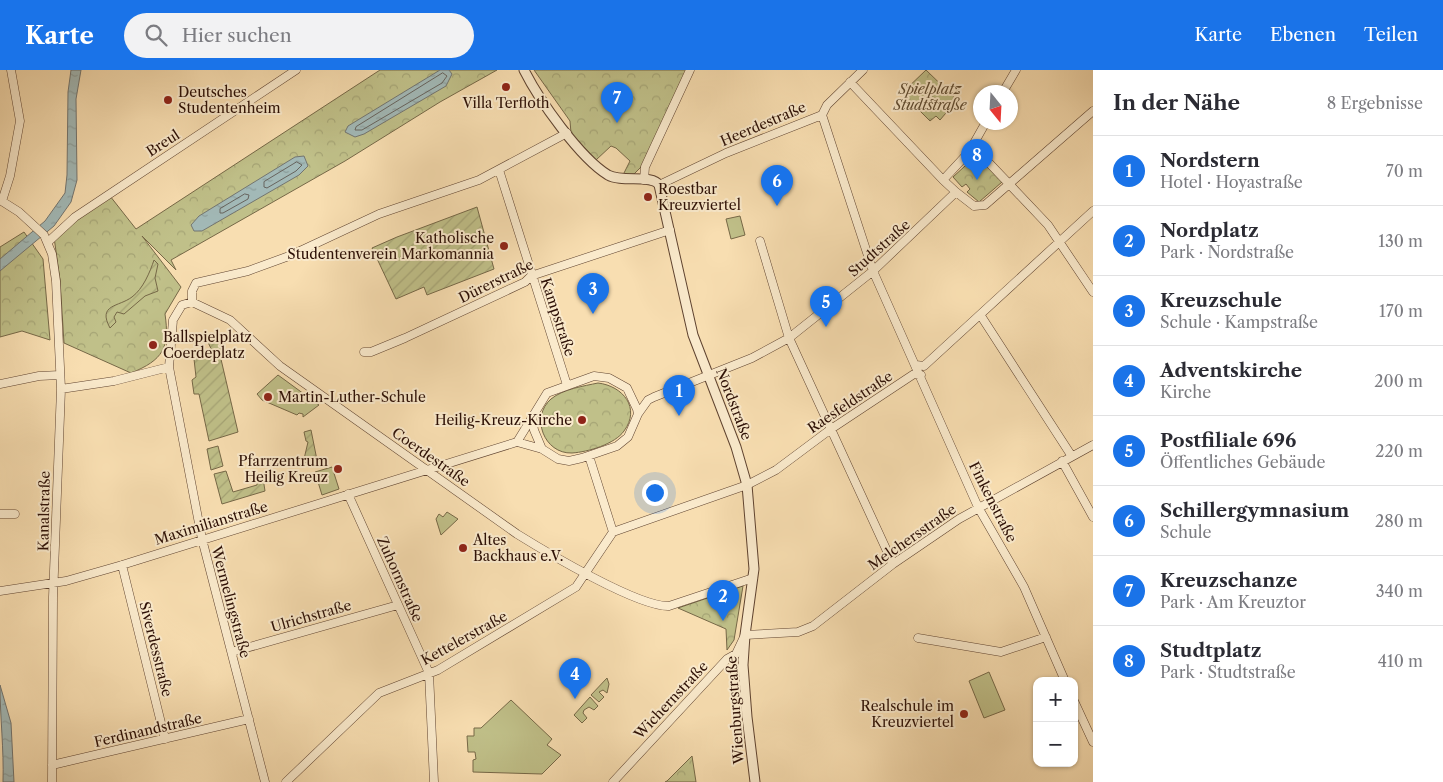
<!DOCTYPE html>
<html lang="de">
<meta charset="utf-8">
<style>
body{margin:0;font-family:"Libre Caslon Text",serif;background:#f2f2f3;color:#2b2b33}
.controls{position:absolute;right:15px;bottom:15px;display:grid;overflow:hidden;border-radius:10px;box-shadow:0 1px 4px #0004}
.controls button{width:45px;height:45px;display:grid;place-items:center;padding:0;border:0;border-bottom:1px solid #e1e1e2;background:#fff;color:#2b2b33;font:25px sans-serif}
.compass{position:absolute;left:973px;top:15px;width:45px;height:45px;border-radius:50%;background:#fff;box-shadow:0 1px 4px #0004;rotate:162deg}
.you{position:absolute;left:654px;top:422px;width:18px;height:18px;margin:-12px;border:4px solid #fff;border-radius:50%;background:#1a73e8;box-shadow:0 0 0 8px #1a73e833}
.badge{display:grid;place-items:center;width:32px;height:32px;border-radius:50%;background:#1a73e8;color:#fff;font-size:16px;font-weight:700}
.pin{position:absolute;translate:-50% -41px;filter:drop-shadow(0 1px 2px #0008)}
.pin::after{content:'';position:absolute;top:26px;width:18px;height:15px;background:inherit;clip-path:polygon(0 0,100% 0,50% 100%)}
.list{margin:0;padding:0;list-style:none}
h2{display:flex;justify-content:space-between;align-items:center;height:65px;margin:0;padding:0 20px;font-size:21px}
h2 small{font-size:16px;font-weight:400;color:#7c7c81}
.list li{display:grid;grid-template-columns:32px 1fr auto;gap:15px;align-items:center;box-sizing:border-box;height:70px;padding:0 20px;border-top:1px solid #e1e1e2}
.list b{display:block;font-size:19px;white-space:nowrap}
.list p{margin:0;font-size:16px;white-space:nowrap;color:#7c7c81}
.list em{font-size:16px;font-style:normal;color:#7c7c81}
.icon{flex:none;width:28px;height:28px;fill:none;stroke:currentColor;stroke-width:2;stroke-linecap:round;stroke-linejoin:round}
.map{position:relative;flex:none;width:1093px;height:712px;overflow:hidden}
header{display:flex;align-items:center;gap:30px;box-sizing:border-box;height:70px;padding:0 25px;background:#1a73e8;color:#fff}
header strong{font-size:24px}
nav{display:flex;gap:28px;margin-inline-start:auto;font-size:18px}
.search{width:350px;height:45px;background:#f2f2f3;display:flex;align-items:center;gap:12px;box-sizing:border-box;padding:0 18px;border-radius:28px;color:#7c7c81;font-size:19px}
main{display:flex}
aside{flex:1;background:#fff}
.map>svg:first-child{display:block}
.grass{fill:#c0c089;stroke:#766847}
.park{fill:url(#park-crowns);stroke:#766847}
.garden{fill:url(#garden-furrows);stroke:#766847}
.water{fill:url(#water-ripples);stroke:#737570}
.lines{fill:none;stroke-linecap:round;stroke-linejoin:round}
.shore{stroke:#67645e;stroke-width:1}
.minor-casing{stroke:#5f4330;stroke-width:9}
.tertiary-casing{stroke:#5f4330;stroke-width:11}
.minor{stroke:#faeacc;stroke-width:8}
.tertiary{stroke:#faeacc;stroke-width:9}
.poi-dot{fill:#8f2418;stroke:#faeacc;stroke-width:2}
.labels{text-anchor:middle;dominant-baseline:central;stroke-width:4;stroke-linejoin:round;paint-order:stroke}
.park-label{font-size:14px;font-style:italic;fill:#604d33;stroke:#faeacc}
.poi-label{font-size:14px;fill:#2c0f05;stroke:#faeacc;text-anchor:start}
.street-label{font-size:14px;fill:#2c0f05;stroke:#faeacc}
</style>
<header>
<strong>Karte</strong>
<div class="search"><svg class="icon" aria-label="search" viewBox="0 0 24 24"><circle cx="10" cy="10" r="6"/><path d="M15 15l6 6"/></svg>Hier suchen</div>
<nav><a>Karte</a><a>Ebenen</a><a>Teilen</a></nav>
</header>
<main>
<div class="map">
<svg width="1093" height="712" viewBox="0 0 1093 712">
<defs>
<pattern id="park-crowns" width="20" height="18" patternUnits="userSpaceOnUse" patternTransform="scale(1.25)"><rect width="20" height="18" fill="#c0c089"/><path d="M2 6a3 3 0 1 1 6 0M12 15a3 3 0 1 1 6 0" fill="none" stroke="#a5a475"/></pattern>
<pattern id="garden-furrows" width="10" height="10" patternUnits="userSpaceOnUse" patternTransform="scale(1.25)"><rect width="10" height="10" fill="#c0c089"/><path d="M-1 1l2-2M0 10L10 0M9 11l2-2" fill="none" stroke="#a5a475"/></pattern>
<pattern id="water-ripples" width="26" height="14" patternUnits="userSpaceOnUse" patternTransform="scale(1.25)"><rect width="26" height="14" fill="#a2b9b7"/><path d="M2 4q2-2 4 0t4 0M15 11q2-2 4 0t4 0" fill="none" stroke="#8c9e9c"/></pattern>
</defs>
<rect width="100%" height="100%" fill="#f8deb1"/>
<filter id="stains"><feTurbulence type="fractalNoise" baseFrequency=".004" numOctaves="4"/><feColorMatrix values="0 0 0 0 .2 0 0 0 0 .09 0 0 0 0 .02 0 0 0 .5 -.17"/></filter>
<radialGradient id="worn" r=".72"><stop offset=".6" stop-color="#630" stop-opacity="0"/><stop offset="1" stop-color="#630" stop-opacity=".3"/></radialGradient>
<path class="grass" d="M740 146 745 165 731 169 726 149Z
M278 305 319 335 303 347V344L299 343 297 345 262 330 257 324Z
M332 397 339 419 322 425 315 402Z
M447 442 458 449 441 465 436 449 439 444 443 447Z
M989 602 1005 640 984 648 969 611Z
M607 608 609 614 607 623 603 620 599 622 604 627 599 632 591 625Z
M590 627 598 636 594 640 589 637 584 640 583 643 587 648 582 653 574 645Z
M511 630 552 669 547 675 561 685 542 704 473 702V690L476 689 475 682H468L467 666H474V658H481Z"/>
<path class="park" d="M380 0H497L440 32 345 91 171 190 176 200 142 166 181 217 165 244C170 278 163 290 131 303L64 273 60 210 54 167 110 126 136 159Z
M534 0H688L641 97 634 104 623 105 630 91 616 78 611 76 596 90 571 63 570 51Z
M926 0 957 30 940 50 936 46 930 51 902 23Z
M977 85 1002 112 979 132 967 122 970 119 966 114 962 117 953 107Z
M24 162 43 189 50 270 22 261 0 267V177Z
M598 313C623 316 641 338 624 361 615 374 588 382 572 383 544 384 530 347 551 329 563 319 584 316 598 313Z
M743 516 734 570 727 580 726 559 678 538Z
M692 686 696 712H665L667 711Z"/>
<path class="garden" d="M477 137 494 199 427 225 424 217 396 229 372 178 397 167Z
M154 190 158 194 155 208 158 221 145 226 124 244 117 242 114 247 116 252 110 258C97 234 119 237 132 227 143 219 150 202 154 190Z
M210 263 225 271 220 285 238 362 209 371 199 324H194L192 310 196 307 194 289 214 285 206 268Z
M311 360 317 390 299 394 298 391 304 389 308 372 306 371 304 362Z
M218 376 223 396 211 400 207 379Z
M226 401 233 422 257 415V410L263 408 265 421 222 434 214 404Z"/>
<path class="water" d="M71 0H81L76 29 77 110 71 132 54 156 0 201V189L45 151 65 123 67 105 68 22Z
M440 0H449L452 4 446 16 364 64 355 67 345 62 348 56Z
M304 86 308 96 299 105 202 161H194L191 155 199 146 295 87Z
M0 615 11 653 14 712H3C4 679 0 647 0 615Z"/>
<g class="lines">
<path class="shore" d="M443 3 447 6 442 13 362 60H355L356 57Z
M297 92 302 95 296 101 267 118 264 117V112Z
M245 124 249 125 248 129 223 143H220V139Z"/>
<g class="minor-casing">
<path id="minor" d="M850 12 943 110
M1003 22 1016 0
M822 45 873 201 978 437 1024 517 1065 611
M822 45 827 35 863 0
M973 76 1048 155 1093 222
M499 100 567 315
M644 110 645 97 690 0
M659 115 726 83 822 45
M956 122 974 136 985 135 1093 41
M0 130 19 142 44 165 52 184 56 211 61 319 53 527 52 712
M2 131 10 106 20 51 11 0
M760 171 789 268 893 494
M48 172 75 147 296 0
M192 232 230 250 280 296 517 464C546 482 638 537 669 536L753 508
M192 232V221L196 213 248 201 289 186 379 144 479 110 567 63
M981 246 1071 385
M364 282H371L405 268 525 212 531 206 670 160
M916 295 924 296 1093 141
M169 297 202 469 265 712
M0 314 39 306 60 305
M61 319 114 311 169 297 173 250 182 235 192 232
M638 344 648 330 654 327 752 288 789 268 873 201 956 122 943 110 969 82 986 52
M532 346 534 360 542 379
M589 386 613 462
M1062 391 1093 447
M348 424 429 603 434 712
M0 444H15
M122 495 165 669
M0 521 66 511 122 495 517 372 542 379 558 389 569 391 582 388 617 376 628 367 638 344 637 339 627 318 609 308 594 306 547 323 517 372
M918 568 1001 582 1046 567
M232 582 398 535
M1074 631 1093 672
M52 695 249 649
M286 712 379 623 438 600 576 517 613 462 747 415 776 400 831 359 914 304 921 305
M613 712 727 589 736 584 745 565 798 562 813 556 893 494 959 449 1093 375"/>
</g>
<g class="tertiary-casing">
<path id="tertiary" d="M524 0C539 30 580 88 608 105 622 113 652 104 659 115L693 265 736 377 747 415 754 499 745 565 743 595 747 647 755 712"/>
</g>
<use href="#minor" class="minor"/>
<use href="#tertiary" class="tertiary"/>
</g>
<g class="poi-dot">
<circle cx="506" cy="17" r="5"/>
<circle cx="168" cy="30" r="5"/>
<circle cx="648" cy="127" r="5"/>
<circle cx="504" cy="176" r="5"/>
<circle cx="153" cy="275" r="5"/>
<circle cx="268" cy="327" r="5"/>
<circle cx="582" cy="350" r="5"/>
<circle cx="338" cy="399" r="5"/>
<circle cx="463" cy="478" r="5"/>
<circle cx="964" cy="644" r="5"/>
</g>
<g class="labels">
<g class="park-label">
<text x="930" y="19">Spielplatz<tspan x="930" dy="16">Studtstraße</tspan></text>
</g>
<g class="poi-label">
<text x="178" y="22">Deutsches<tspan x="178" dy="16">Studentenheim</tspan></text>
<text x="506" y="33" text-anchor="middle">Villa Terfloth</text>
<text x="658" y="119">Roestbar<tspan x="658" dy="16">Kreuzviertel</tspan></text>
<text x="494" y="168" text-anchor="end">Katholische<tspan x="494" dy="16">Studentenverein Markomannia</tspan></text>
<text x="163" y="267">Ballspielplatz<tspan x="163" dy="16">Coerdeplatz</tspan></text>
<text x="278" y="327">Martin-Luther-Schule</text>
<text x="572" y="350" text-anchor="end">Heilig-Kreuz-Kirche</text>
<text x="328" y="391" text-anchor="end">Pfarrzentrum<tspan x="328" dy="16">Heilig Kreuz</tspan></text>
<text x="473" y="470">Altes<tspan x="473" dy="16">Backhaus e.V.</tspan></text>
<text x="954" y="636" text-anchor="end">Realschule im<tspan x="954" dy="16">Kreuzviertel</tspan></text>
</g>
<g class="street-label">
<text transform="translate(763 54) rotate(-23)">Heerdestraße</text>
<text transform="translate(163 73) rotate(-33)">Breul</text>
<text transform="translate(879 178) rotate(-42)">Studtstraße</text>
<text transform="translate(496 211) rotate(-26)">Dürerstraße</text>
<text transform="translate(558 247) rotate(72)">Kampstraße</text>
<text transform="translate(850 332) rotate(-34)">Raesfeldstraße</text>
<text transform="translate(734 334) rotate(69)">Nordstraße</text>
<text transform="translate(431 387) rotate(35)">Coerdestraße</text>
<text transform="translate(993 432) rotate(63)">Finkenstraße</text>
<text transform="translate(44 441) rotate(-89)">Kanalstraße</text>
<text transform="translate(211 453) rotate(-17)">Maximilianstraße</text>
<text transform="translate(912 467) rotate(-35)">Melchersstraße</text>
<text transform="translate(400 509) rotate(66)">Zuhornstraße</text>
<text transform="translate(231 532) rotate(75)">Wermelingstraße</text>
<text transform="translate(311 546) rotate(-16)">Ulrichstraße</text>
<text transform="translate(464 568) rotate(-29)">Kettelerstraße</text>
<text transform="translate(156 579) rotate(76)">Siverdesstraße</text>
<text transform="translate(671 630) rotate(-47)">Wichernstraße</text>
<text transform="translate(735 640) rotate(-94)">Wienburgstraße</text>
<text transform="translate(148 660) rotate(-13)">Ferdinandstraße</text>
</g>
</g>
<rect width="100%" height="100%" filter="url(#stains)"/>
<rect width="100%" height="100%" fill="url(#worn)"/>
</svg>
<div class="controls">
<button>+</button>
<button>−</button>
</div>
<svg class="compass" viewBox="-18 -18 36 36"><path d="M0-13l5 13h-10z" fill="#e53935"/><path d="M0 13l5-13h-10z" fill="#7c7c81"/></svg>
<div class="you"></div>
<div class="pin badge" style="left:679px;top:346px">1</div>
<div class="pin badge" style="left:723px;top:551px">2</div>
<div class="pin badge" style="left:593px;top:244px">3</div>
<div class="pin badge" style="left:575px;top:629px">4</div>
<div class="pin badge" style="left:826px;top:257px">5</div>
<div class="pin badge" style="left:777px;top:136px">6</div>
<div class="pin badge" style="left:617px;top:53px">7</div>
<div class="pin badge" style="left:977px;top:110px">8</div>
</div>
<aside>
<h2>In der Nähe<small>8 Ergebnisse</small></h2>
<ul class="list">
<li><span class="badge">1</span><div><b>Nordstern</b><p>Hotel · Hoyastraße</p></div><em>70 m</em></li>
<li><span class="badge">2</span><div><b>Nordplatz</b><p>Park · Nordstraße</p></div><em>130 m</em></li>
<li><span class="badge">3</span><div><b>Kreuzschule</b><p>Schule · Kampstraße</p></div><em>170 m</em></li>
<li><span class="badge">4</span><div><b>Adventskirche</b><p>Kirche</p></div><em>200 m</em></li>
<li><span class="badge">5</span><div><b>Postfiliale 696</b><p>Öffentliches Gebäude</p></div><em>220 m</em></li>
<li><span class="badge">6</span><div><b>Schillergymnasium</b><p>Schule</p></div><em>280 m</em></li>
<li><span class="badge">7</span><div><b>Kreuzschanze</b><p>Park · Am Kreuztor</p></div><em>340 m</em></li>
<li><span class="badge">8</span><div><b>Studtplatz</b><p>Park · Studtstraße</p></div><em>410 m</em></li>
</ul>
</aside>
</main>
